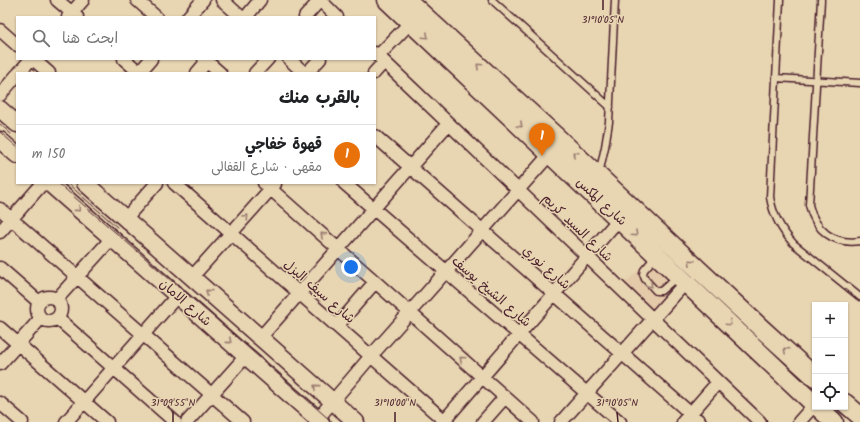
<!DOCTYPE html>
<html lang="ar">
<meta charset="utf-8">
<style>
body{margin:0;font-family:Kalam,"Playpen Sans Arabic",sans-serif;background:#f6f6f6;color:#202124;direction:rtl}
.controls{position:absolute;right:12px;bottom:12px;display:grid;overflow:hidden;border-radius:0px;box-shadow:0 1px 3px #0004}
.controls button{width:36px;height:36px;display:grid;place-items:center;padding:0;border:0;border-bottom:1px solid #e0e0e0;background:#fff;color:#202124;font:20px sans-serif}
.you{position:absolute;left:351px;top:267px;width:14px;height:14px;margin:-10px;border:3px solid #fff;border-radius:50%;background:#1a73e8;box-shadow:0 0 0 6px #1a73e833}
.badge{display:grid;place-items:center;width:26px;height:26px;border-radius:50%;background:#db2777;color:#fff;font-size:13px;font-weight:700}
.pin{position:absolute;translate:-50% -33px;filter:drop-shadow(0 1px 2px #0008)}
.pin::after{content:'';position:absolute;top:21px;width:14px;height:12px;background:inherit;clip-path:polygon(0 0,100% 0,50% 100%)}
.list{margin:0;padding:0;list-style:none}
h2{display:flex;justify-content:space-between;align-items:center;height:52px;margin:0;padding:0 16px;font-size:17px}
h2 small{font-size:13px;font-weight:400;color:#757577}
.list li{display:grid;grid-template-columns:26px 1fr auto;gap:12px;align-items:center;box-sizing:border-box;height:60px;padding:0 16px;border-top:1px solid #e0e0e0}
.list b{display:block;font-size:15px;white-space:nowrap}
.list p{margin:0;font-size:13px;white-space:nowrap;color:#757577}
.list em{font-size:13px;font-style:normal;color:#757577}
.icon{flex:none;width:22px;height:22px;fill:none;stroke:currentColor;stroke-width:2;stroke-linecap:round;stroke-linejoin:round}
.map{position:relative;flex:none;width:860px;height:422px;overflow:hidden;direction:ltr}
.search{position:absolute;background:#fff;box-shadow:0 1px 3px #0004;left:16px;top:16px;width:360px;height:44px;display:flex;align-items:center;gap:10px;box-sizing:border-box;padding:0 14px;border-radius:0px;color:#757577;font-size:15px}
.panel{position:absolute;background:#fff;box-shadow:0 1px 3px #0004;left:16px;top:72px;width:360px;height:112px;border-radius:0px;direction:rtl}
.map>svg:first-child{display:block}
.built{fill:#e5caa9}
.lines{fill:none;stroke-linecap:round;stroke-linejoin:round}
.lane-casing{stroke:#4a1f2b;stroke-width:9}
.street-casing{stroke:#4a1f2b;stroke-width:15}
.secondary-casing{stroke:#4a1f2b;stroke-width:19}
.primary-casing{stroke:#4a1f2b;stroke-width:21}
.lane{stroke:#e8d6b3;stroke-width:6}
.street{stroke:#e8d6b3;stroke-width:12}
.secondary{stroke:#e8d6b3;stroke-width:16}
.primary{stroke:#e8d6b3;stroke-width:18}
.tram{stroke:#4a1f2b;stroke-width:1}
.oneway{stroke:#997a6f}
.ticks{fill:none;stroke:#4a1f2b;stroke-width:1.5}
.labels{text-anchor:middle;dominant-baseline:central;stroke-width:3;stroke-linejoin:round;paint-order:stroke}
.street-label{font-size:13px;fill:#4a1f2b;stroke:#e8d6b3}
.ticks-label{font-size:10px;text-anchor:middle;fill:#4a1f2b;stroke:#e8d6b3;stroke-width:3;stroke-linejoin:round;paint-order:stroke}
</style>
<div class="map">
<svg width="860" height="422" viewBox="0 0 860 422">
<rect width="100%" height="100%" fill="#e8d6b3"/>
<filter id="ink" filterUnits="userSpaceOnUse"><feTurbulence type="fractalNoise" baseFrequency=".025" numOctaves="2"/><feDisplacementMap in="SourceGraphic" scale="8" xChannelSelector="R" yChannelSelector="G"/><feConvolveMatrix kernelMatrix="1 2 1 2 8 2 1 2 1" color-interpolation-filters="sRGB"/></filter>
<g filter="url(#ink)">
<path class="built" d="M650 258 677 285 653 312 624 284Z"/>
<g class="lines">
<g class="lane-casing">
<path id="lane" d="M492 0 610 107
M780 0 770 197C773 216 781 230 794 244L860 297
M821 0 809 205C815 230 833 245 860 241
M776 78 860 83
M599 174 605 147 609 122 615 0
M656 256 644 270 643 274 645 279 656 291H661L677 277"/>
</g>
<g class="street-casing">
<path id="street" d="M57 0 77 17
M137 0 156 17
M222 0 241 17
M320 0 337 17
M68 17 83 0
M188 17 203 0
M246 17 260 0
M305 17 320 0
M0 30 17 45
M375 53 760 422
M378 56 411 22
M33 59 49 73
M124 59 140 73
M204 59 220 73
M289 59 304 73
M19 73 31 59
M139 73 151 59
M197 73 209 59
M255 73 268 59
M307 73 320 59
M374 73 384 62
M0 95 17 75
M375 136 700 422
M174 183 446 422
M264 183 533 422
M344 183 620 422
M0 209 243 422
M125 219 157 183
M0 232 43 183
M0 268 39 302
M192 277 275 184
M37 309a12 12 0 1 1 24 0a12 12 0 1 1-24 0Z
M57 299 112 238
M57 318 175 422
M337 326 375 282
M0 328 107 422
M260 338 448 124
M0 364 41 318
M0 403 22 422
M66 422 177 296
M187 422 246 356
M315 422 371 356 550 154
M443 422 619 219
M483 422 505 397
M561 422 686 282
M683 422 718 382
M799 422 815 404"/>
</g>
<g class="secondary-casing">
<path id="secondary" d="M0 109 17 124
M0 140 17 155
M49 183 321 422
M85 183 356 422"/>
</g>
<g class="primary-casing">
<path id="primary" d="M387 0 815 405
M407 0 562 142 761 328 815 377
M845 403 860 416
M818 407 834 422"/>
</g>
<use href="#lane" class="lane"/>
<use href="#street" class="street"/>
<use href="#secondary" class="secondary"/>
<use href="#primary" class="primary"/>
<path class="tram" d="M0 124 11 134
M0 132 17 147
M58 183 216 319 332 422
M67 183 117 227"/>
</g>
<defs><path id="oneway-chevron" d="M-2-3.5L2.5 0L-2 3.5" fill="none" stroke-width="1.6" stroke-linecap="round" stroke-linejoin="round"/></defs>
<g class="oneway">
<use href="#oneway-chevron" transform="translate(426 36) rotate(43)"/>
<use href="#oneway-chevron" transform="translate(479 66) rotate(-137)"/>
<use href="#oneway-chevron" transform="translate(520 125) rotate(43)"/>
<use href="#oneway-chevron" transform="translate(575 154) rotate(-137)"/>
<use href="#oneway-chevron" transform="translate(78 209) rotate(41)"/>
<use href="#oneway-chevron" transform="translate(246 217) rotate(-48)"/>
<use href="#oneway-chevron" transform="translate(635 234) rotate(43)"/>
<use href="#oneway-chevron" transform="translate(323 235) rotate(-138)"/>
<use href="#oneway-chevron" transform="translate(691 262) rotate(-137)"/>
<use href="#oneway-chevron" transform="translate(650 285) rotate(45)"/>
<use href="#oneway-chevron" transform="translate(208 292) rotate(-139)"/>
<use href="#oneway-chevron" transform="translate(729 323) rotate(43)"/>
<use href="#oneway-chevron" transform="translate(229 341) rotate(41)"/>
<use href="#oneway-chevron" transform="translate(786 350) rotate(-138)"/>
<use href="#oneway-chevron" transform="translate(462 359) rotate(-138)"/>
<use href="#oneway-chevron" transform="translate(316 387) rotate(-139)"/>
</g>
</g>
<path class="ticks" d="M603 0V10M173 412V422M395 412V422M617 412 618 422"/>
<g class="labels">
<g class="street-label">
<text transform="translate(601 202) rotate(43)">شارع المكس</text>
<text transform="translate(577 228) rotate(44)">شارع السيد كريم</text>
<text transform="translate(546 268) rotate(41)">شارع نوري</text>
<text transform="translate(319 292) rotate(41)">شارع سيف اليزل</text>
<text transform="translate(491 292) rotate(41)">شارع الشيخ يوسف</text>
<text transform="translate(185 303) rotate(41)">شارع الامان</text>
</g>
</g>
<g class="ticks-label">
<text x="603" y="23">31°10'05"N</text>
<text x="173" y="406">31°09'55"N</text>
<text x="395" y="406">31°10'00"N</text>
<text x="617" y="406">31°10'05"N</text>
</g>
</svg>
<div class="controls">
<button>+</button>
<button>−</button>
<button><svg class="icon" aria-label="locate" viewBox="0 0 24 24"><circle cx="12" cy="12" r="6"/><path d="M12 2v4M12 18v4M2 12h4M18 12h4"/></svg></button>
</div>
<div class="you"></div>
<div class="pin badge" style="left:542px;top:156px;background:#e8710a">1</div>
<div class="search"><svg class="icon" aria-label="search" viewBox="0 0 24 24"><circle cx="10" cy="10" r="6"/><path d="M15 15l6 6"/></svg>ابحث هنا</div>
<section class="panel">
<h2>بالقرب منك<small></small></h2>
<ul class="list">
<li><span class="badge" style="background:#e8710a">1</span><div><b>قهوة خفاجي</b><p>مقهى · شارع القفالى</p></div><em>150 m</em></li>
</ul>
</section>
</div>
